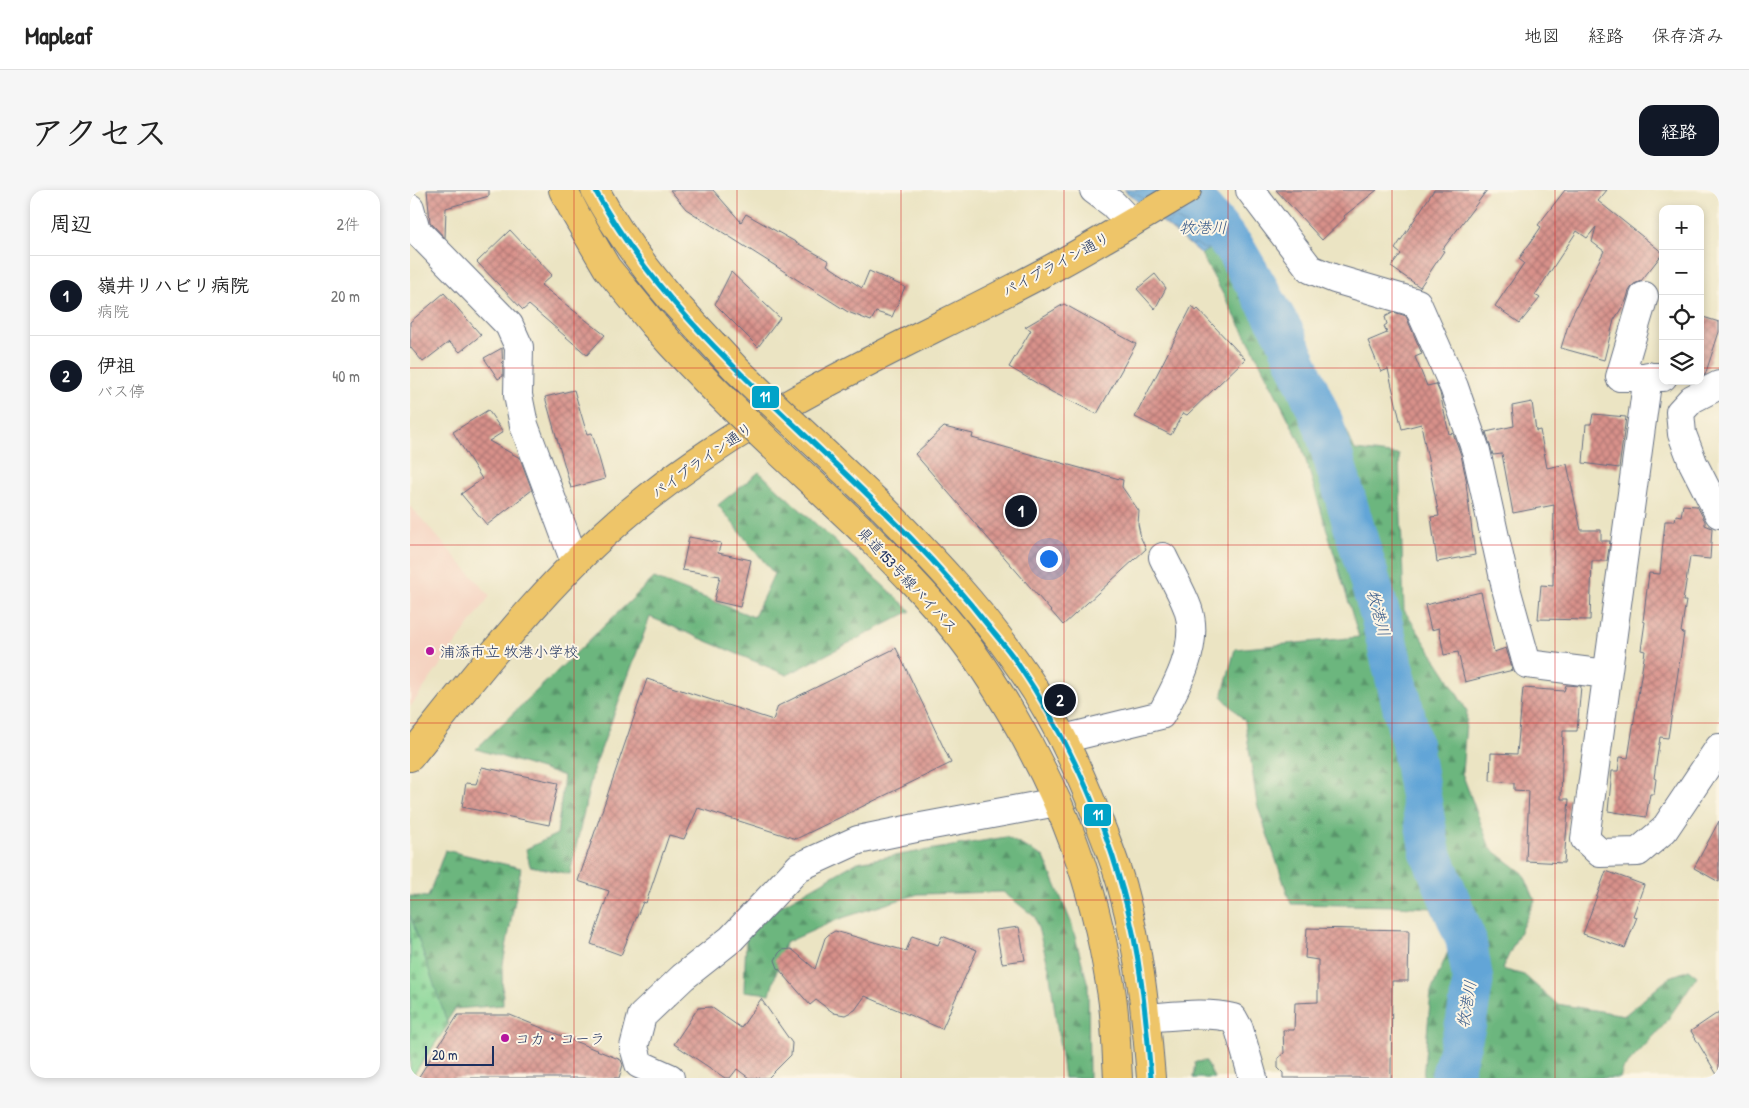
<!DOCTYPE html>
<html lang="ja">
<meta charset="utf-8">
<style>
body{margin:0;font-family:"Patrick Hand","Klee One",sans-serif;background:#f6f6f6;color:#222}
.controls{position:absolute;right:15px;top:15px;display:grid;overflow:hidden;border-radius:10px;box-shadow:0 2px 8px #0003}
.controls button{width:45px;height:45px;display:grid;place-items:center;padding:0;border:0;border-bottom:1px solid #e0e0e0;background:#fff;color:#222;font:25px sans-serif}
.scale{position:absolute;left:15px;bottom:12px;width:69px;box-sizing:border-box;padding-left:5px;border:2px solid #1b2f5e;border-top:0;font-size:14px;line-height:18px;white-space:nowrap;color:#1b2f5e;-webkit-text-stroke:4px #fcf5e5;paint-order:stroke}
.you{position:absolute;left:638px;top:368px;width:18px;height:18px;margin:-12px;border:4px solid #fff;border-radius:50%;background:#1a73e8;box-shadow:0 0 0 8px #1a73e833}
.badge{display:grid;place-items:center;width:32px;height:32px;border-radius:50%;background:#111827;color:#fff;font-size:16px;font-weight:700}
.pin{position:absolute;translate:-50% -50%;border:2px solid #fff;box-shadow:0 1px 5px #0006}
.list{margin:0;padding:0;list-style:none}
h2{display:flex;justify-content:space-between;align-items:center;height:65px;margin:0;padding:0 20px;font-size:21px}
h2 small{font-size:16px;font-weight:400;color:#767676}
.list li{display:grid;grid-template-columns:32px 1fr auto;gap:15px;align-items:center;box-sizing:border-box;height:80px;padding:0 20px;border-top:1px solid #e0e0e0}
.list b{display:block;font-size:19px;white-space:nowrap}
.list p{margin:0;font-size:16px;white-space:nowrap;color:#767676}
.list em{font-size:16px;font-style:normal;color:#767676}
.icon{flex:none;width:28px;height:28px;fill:none;stroke:currentColor;stroke-width:2;stroke-linecap:round;stroke-linejoin:round}
.map{position:relative;flex:none;width:1309px;height:888px;overflow:hidden;border-radius:15px}
header{display:flex;align-items:center;gap:30px;box-sizing:border-box;height:70px;padding:0 25px;background:#fff;border-bottom:1px solid #e0e0e0}
header strong{font-size:24px}
nav{display:flex;gap:28px;margin-inline-start:auto;font-size:18px}
.intro{display:flex;align-items:center;justify-content:space-between;box-sizing:border-box;height:120px;padding:0 30px}
h1{margin:0;font-size:35px}
.button{padding:12px 22px;border-radius:15px;background:#111827;color:#fff;font-size:18px;font-weight:700}
main{display:flex;gap:30px;padding:0 30px}
aside{flex:1;background:#fff;border-radius:15px;box-shadow:0 2px 8px #0003}
.map>svg:first-child{display:block}
.built{fill:#f5d3c1}
.forest{fill:url(#forest-firs);stroke:#44726e}
.cemetery{fill:url(#cemetery-stones);stroke:#50827a}
.water{fill:url(#water-waves);stroke:#3e6a9a}
.lines{fill:none;stroke-linecap:round;stroke-linejoin:round}
.river{stroke:#62a5d7;stroke-width:41}
.building{fill:url(#building-cross-hatch)}
.minor-casing{stroke:#646e81;stroke-width:30}
.major-casing{stroke:#646e81;stroke-width:30}
.minor{stroke:#fff;stroke-width:28}
.major{stroke:#eec569;stroke-width:28}
.major-bridge-casing{stroke:#646e81;stroke-width:30;stroke-linecap:butt}
.major-bridge{stroke:#eec569;stroke-width:28}
.bus-1-casing{stroke:#fcf5e5;stroke-width:9}
.bus-1{stroke:#01a3c8;stroke-width:5}
.grid{fill:none;stroke:#d62828;stroke-width:1;stroke-opacity:0.55}
.poi-dot{fill:#b5179e;stroke:#fcf5e5;stroke-width:2}
.labels{text-anchor:middle;dominant-baseline:central;stroke-width:4;stroke-linejoin:round;paint-order:stroke}
.street-label{font-size:15px;fill:#1b2f5e;stroke:#fcf5e5}
.poi-label{font-size:15px;fill:#1b2f5e;stroke:#fcf5e5;text-anchor:start}
.water-label{font-size:16px;font-style:italic;fill:#345888;stroke:#fcf5e5}
.line-badge{stroke:#fcf5e5;stroke-width:2}
.badge-label{font-size:14px;text-anchor:middle;font-weight:bold;fill:#fff}
</style>
<header>
<strong>Mapleaf</strong>
<nav><a>地図</a><a>経路</a><a>保存済み</a></nav>
</header>
<div class="intro"><h1>アクセス</h1><a class="button">経路</a></div>
<main>
<aside>
<h2>周辺<small>2件</small></h2>
<ul class="list">
<li><span class="badge">1</span><div><b>嶺井リハビリ病院</b><p>病院</p></div><em>20 m</em></li>
<li><span class="badge">2</span><div><b>伊祖</b><p>バス停</p></div><em>40 m</em></li>
</ul>
</aside>
<div class="map">
<svg width="1309" height="888" viewBox="0 0 1309 888">
<defs>
<pattern id="forest-firs" width="22" height="20" patternUnits="userSpaceOnUse" patternTransform="scale(1.25)"><rect width="22" height="20" fill="#6cb67e"/><path d="M5 1l3.5 6h-7zM16 11l3.5 6h-7z" fill="#58946a"/></pattern>
<pattern id="cemetery-stones" width="16" height="16" patternUnits="userSpaceOnUse" patternTransform="scale(1.25)"><rect width="16" height="16" fill="#86d595"/><path d="M2 7V4a2 2 0 0 1 4 0v3zM10 15v-3a2 2 0 0 1 4 0v3z" fill="#73b783"/></pattern>
<pattern id="water-waves" width="16" height="10" patternUnits="userSpaceOnUse" patternTransform="scale(1.25)"><rect width="16" height="10" fill="#62a5d7"/><path d="M0 5q4-4 8 0t8 0" fill="none" stroke="#5087b2"/></pattern>
<pattern id="building-cross-hatch" width="8" height="8" patternUnits="userSpaceOnUse" patternTransform="scale(1.25)"><rect width="8" height="8" fill="#d8918a"/><path d="M0 0l8 8M0 8l8-8" fill="none" stroke="#ae7774"/></pattern>
</defs>
<rect width="100%" height="100%" fill="#fcf5e5"/>
<filter id="ink" filterUnits="userSpaceOnUse"><feTurbulence type="fractalNoise" baseFrequency=".02" numOctaves="2"/><feDisplacementMap in="SourceGraphic" scale="10" xChannelSelector="R" yChannelSelector="G"/><feConvolveMatrix kernelMatrix="1 2 1 2 8 2 1 2 1" color-interpolation-filters="sRGB"/></filter>
<filter id="wash" filterUnits="userSpaceOnUse"><feTurbulence type="fractalNoise" baseFrequency=".0096" numOctaves="4" result="noise"/><feDisplacementMap in="SourceGraphic" scale="20" xChannelSelector="R" yChannelSelector="G"/><feGaussianBlur stdDeviation="1.12" result="paint"/><feColorMatrix in="noise" values="0 0 0 0 0 0 0 0 0 0 0 0 0 0 0 0 0 1.4 0 .05"/><feComposite in="paint" operator="in"/></filter>
<g filter="url(#wash)">
<rect width="100%" height="100%" fill="#ebe4c3"/>
<path class="built" d="M0 316 80 406 0 517Z"/>
<path class="forest" d="M797 56 841 105 884 194 912 185 945 260 989 265 994 420 1036 485 1057 521 1052 583 1080 658 1113 683 1125 710 1092 779 1114 785 1147 814 1215 825 1260 787 1279 780 1287 786 1254 835 1213 879 1210 888H1013L1021 802 1039 759 1021 718 986 716 881 714 847 614 835 531 812 507 825 459 949 447 891 254 842 157 791 64Z
M349 282 501 421 377 485 240 427 183 581 160 684 120 676 116 659 147 644 154 586 66 559 244 388 344 427 364 384 308 315Z
M596 647 634 667 661 732 678 795 679 888H654L639 778 625 727 593 702 508 704 429 729 375 753 360 804 334 801 336 747 367 718 447 672Z
M35 660 111 678 92 779 93 815 45 819 12 869 0 872V706L18 707Z
M796 871 804 888H783L785 872Z"/>
<path class="cemetery" d="M0 725 38 835 1 888H0Z"/>
<path class="water" d="M714 0H776L832 37 791 64Z"/>
<g class="lines">
<path class="river" d="M776 9 791 18 825 59 874 143 913 233 971 428 1001 551 1020 661 1056 750 1063 791 1056 833 1041 888"/>
</g>
<g id="blocks">
<path class="building" d="M17 0H79V6L36 18 35 48 20 32Z
M260 0H303L331 32 336 24 419 71 417 75 452 98 459 81 495 97 482 127 466 122 461 131 438 122 276 19Z
M866 0H967L934 26 935 28 912 50Z
M1024 0H1077L1032 60 1034 61 1010 97 981 77 991 64 985 59Z
M1155 0H1197L1188 11 1253 63 1231 91 1224 94 1219 101 1216 111 1204 130 1194 170 1151 158 1160 129 1194 61 1182 52 1186 37 1177 48 1167 41 1125 105 1130 108 1110 133 1085 116 1114 73 1109 69 1131 37 1128 35Z
M100 40 142 85 131 95 195 145 177 165 119 115 113 120 67 72Z
M321 82 370 128 348 157 305 114Z
M745 84 756 98 745 119 727 99Z
M34 103 71 145 50 162 39 152 13 172 0 157V132Z
M654 114 726 154 687 224 642 202 599 177 621 140 615 137Z
M782 116 786 121 788 119 835 169 777 225 773 223 761 245 725 227Z
M984 122 996 126 1012 164 1005 167 1017 196 1026 194 1030 203 1039 244 1043 243 1051 265 1057 293H1056L1065 365 1027 372 1021 327 1029 326 1011 234 992 239 978 179 971 182 958 151 977 143 974 136 977 134 975 127Z
M1290 126 1309 132V142L1295 185 1290 187Z
M92 158 93 186 88 189 74 168Z
M164 200 177 244 182 243 195 289 161 298 135 207Z
M1122 212 1126 241 1130 240 1137 278 1157 274 1171 340H1191V351H1200L1197 371H1182L1180 430 1128 429 1131 395 1143 396 1144 315 1103 323 1092 264 1083 265 1076 242 1104 236 1102 216Z
M78 220 93 242 79 251 110 268 122 300 77 335 51 304 72 289 43 242Z
M1183 224 1216 227 1209 278 1173 273 1176 234H1181Z
M534 237 563 244 562 248 713 290 712 297 729 321 728 334 731 348 736 359 653 435 505 264Z
M1273 315 1287 316 1295 331V335L1302 338 1300 369 1280 367 1273 411H1276L1271 442 1274 443 1258 548 1250 547 1244 588 1246 589 1244 604H1240L1236 627 1198 621 1202 581H1208L1210 567 1218 568 1235 461 1231 460 1235 432 1233 431 1239 383 1250 384 1255 331H1265L1266 325 1271 326Z
M279 347 311 353 308 363 341 370 330 417 304 411 310 386 272 380Z
M1071 402 1084 462 1096 458 1103 480 1055 492 1048 462 1034 465 1029 438 1021 440 1015 415Z
M486 458 541 573 386 649 288 618 274 649 259 645 236 713 233 712 211 765 181 754 199 701 168 691 237 489 363 530 368 516Z
M1156 495 1171 496 1167 541H1153L1151 609H1159L1154 673 1116 671 1119 601 1104 600V593L1080 591 1081 563 1107 564 1113 498 1154 501Z
M72 577 148 593 139 635 52 617 56 593 66 594Z
M1309 631V692L1284 678Z
M1196 681 1234 695 1223 726 1227 727 1215 758 1173 744Z
M609 737 615 770 592 773 586 740Z
M897 738 999 740 998 791H982L981 888H873V883L868 878V868L874 863 873 840H884L885 813 908 812V770L895 768Z
M425 741 496 761 502 746 528 755 532 746 567 760 532 839 455 806 445 820 435 825 424 823 406 810 400 815 368 778 365 770 369 763 372 760 381 759 384 761 405 779 415 748 418 745Z
M351 809 382 853 381 865 358 888H339L327 879 320 888H315L264 854 288 818 301 817 331 838Z
M1309 822V888L1281 841Z
M48 825H100L211 870 213 875 209 888H8Z"/>
</g>
</g>
<g filter="url(#ink)">
<use href="#blocks" fill-opacity="0" stroke="#646e81" stroke-width="1"/>
<g class="lines">
<g class="minor-casing">
<path id="minor" d="M684 0 703 14 721 33
M840 0 900 79 925 89 1007 113 1044 197 1066 261 1097 402 1117 474 1197 484
M0 18 6 40 99 135 109 157 108 205 114 235 165 372
M1234 106 1210 187H1253
M1238 186 1175 649 1190 663 1228 662 1254 640 1309 558
M1309 195 1282 209 1270 222 1272 244 1283 273 1309 324
M653 549 751 525C767 496 790 454 778 419 772 402 761 384 753 367
M736 828C764 826 796 821 823 828L829 839 843 888
M260 888 229 874 224 857 232 826 273 787 321 749 389 677 448 650 506 638 647 612"/>
</g>
<g class="major-casing">
<path id="major" d="M153 0 166 25 197 78 244 135
M185 0C206 40 233 76 262 110
M471 316C519 365 566 414 605 470 642 521 669 578 691 637 699 658 708 680 713 701 730 762 736 826 741 888
M451 339C484 372 517 405 546 441 568 468 586 497 603 526 654 613 684 694 700 794 706 825 706 857 708 888
M0 567C74 474 147 378 241 305 364 208 509 150 646 76 690 52 733 26 777 0"/>
</g>
<use href="#minor" class="minor"/>
<use href="#major" class="major"/>
<g class="major-bridge-casing">
<path id="major-bridge" d="M262 110 327 180 471 316
M244 135C308 208 381 272 451 339"/>
</g>
<use href="#major-bridge" class="major-bridge"/>
<g class="bus-1-casing">
<path id="bus-1" d="M185 0C241 104 330 183 415 264 473 319 530 374 579 437 588 448 598 459 606 471 653 540 691 620 713 701 730 761 736 826 741 888"/>
</g>
<use href="#bus-1" class="bus-1"/>
</g>
</g>
<path class="grid" d="M164 0V888M327 0V888M491 0V888M654 0V888M818 0V888M982 0V888M1145 0V888M0 178H1253M1290 178H1309M0 355H1309M0 533H1309M0 710H1309"/>
<g class="poi-dot">
<circle cx="20" cy="461" r="5"/>
<circle cx="95" cy="848" r="5"/>
</g>
<g class="labels">
<g class="street-label">
<text transform="translate(646 74) rotate(-28)">パイプライン通り</text>
<text transform="translate(292 270) rotate(-35)">パイプライン通り</text>
<text transform="translate(498 390) rotate(47)">県道153号線バイパス</text>
</g>
<g class="poi-label">
<text x="30" y="461">浦添市立 牧港小学校</text>
<text x="105" y="848">コカ・コーラ</text>
</g>
<g class="water-label">
<text x="793" y="37">牧港川</text>
<text transform="translate(969 423) rotate(75)">牧港川</text>
<text transform="translate(1056 814) rotate(-80)">牧港川</text>
</g>
</g>
<g class="line-badge">
<rect x="341" y="195" width="29" height="24" rx="5" fill="#01a3c8"/>
<rect x="673" y="613" width="29" height="24" rx="5" fill="#01a3c8"/>
</g>
<g class="badge-label">
<text x="355" y="212">11</text>
<text x="688" y="630">11</text>
</g>
</svg>
<div class="controls">
<button>+</button>
<button>−</button>
<button><svg class="icon" aria-label="locate" viewBox="0 0 24 24"><circle cx="12" cy="12" r="6"/><path d="M12 2v4M12 18v4M2 12h4M18 12h4"/></svg></button>
<button><svg class="icon" aria-label="layers" viewBox="0 0 24 24"><path d="M12 4l9 5-9 5-9-5zM3 14l9 5 9-5"/></svg></button>
</div>
<div class="scale">20 m</div>
<div class="you"></div>
<div class="pin badge" style="left:611px;top:321px">1</div>
<div class="pin badge" style="left:650px;top:510px">2</div>
</div>
</main>
